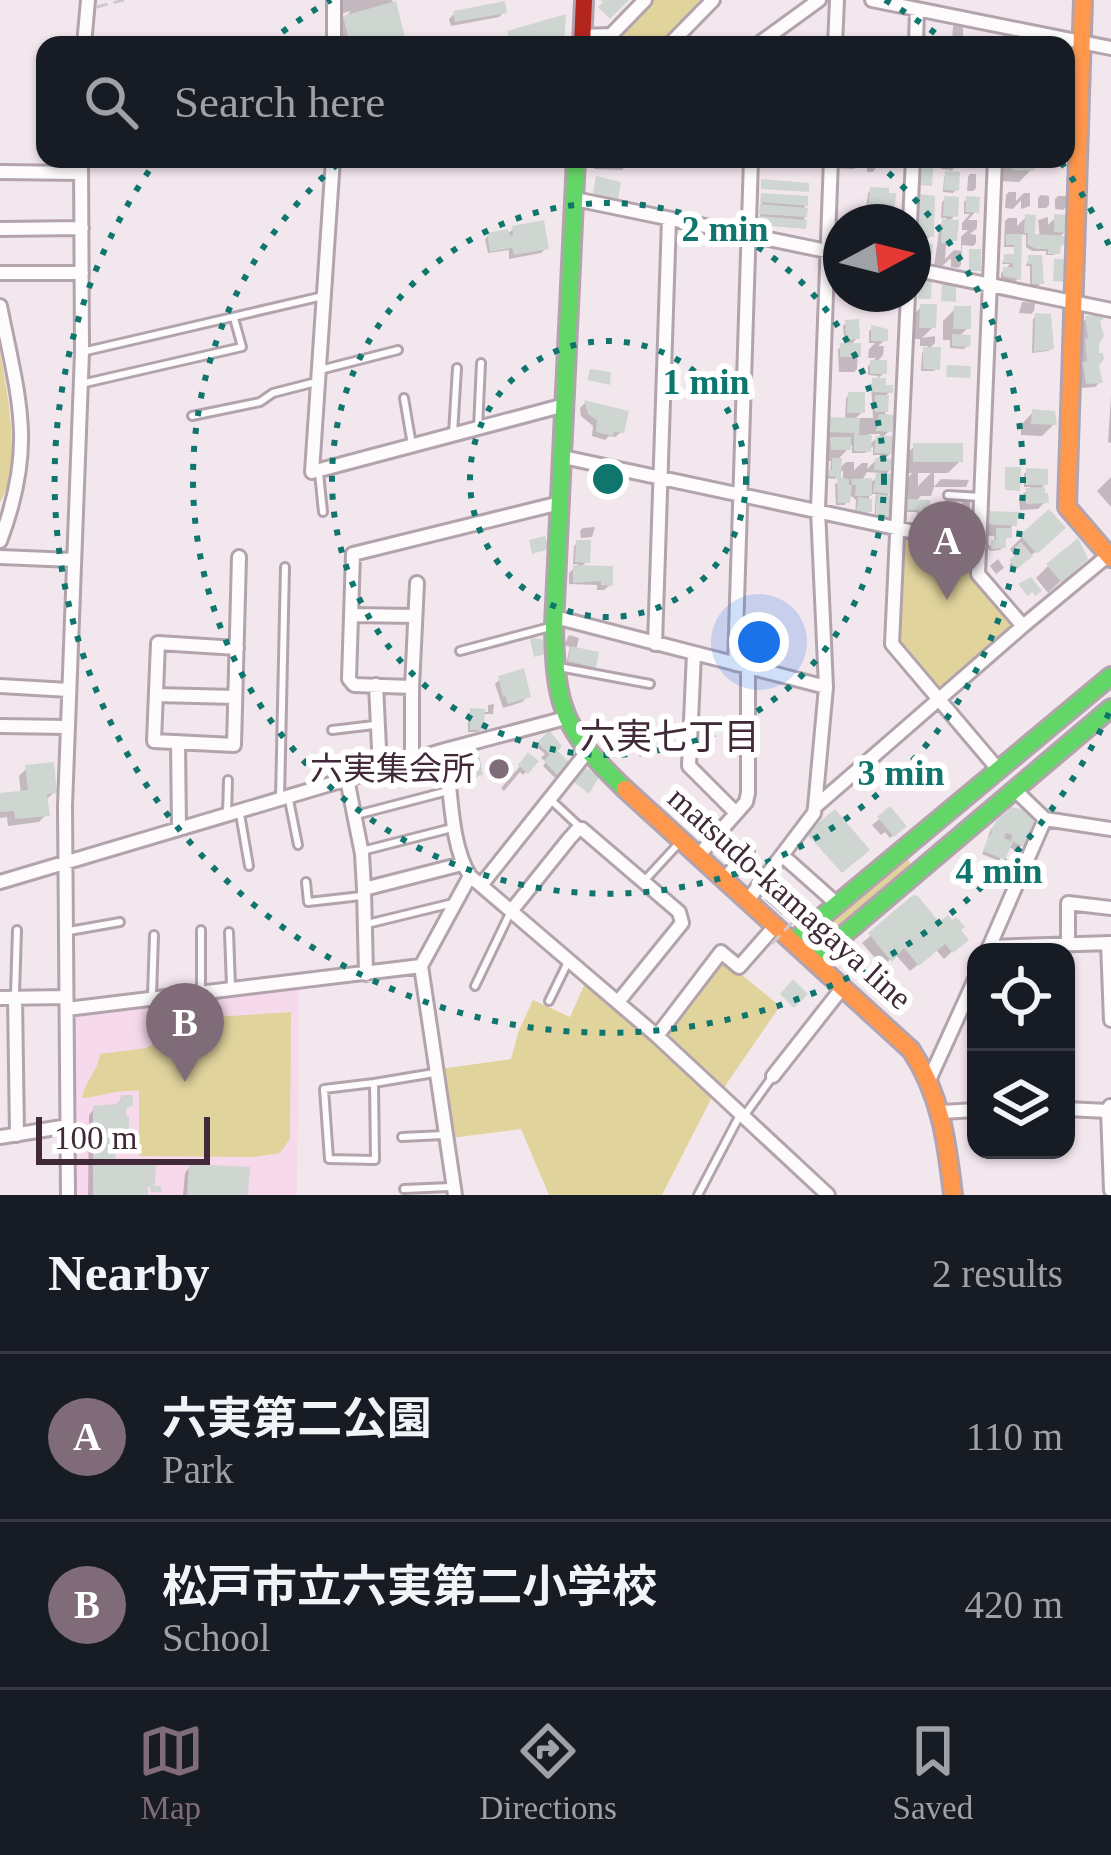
<!DOCTYPE html>
<meta charset="utf-8">
<style>
body{margin:0;font-family:"Times New Roman","Noto Sans JP",serif;background:#20242c;color:#f1f3f6}
.controls{position:absolute;right:36px;bottom:36px;display:grid;overflow:hidden;border-radius:24px;box-shadow:0 3px 9px #0004}
.controls button{width:108px;height:108px;display:grid;place-items:center;padding:0;border:0;border-bottom:3px solid #363941;background:#171b24;color:#f1f3f6;font:60px sans-serif}
.compass{position:absolute;left:823px;top:204px;width:108px;height:108px;border-radius:50%;background:#171b24;box-shadow:0 3px 9px #0004;rotate:83deg}
.scale{position:absolute;left:36px;bottom:30px;width:174px;box-sizing:border-box;padding-left:12px;border:6px solid #402a38;border-top:0;font-size:33px;line-height:42px;white-space:nowrap;color:#402a38;-webkit-text-stroke:9px #fff;paint-order:stroke}
.you{position:absolute;left:759px;top:642px;width:42px;height:42px;margin:-30px;border:9px solid #fff;border-radius:50%;background:#1a73e8;box-shadow:0 0 0 18px #1a73e833}
.badge{display:grid;place-items:center;width:78px;height:78px;border-radius:50%;background:#7f6c78;color:#fff;font-size:39px;font-weight:700}
.pin{position:absolute;translate:-50% -99px;filter:drop-shadow(0 3px 6px #0008)}
.pin::after{content:'';position:absolute;top:63px;width:42px;height:36px;background:inherit;clip-path:polygon(0 0,100% 0,50% 100%)}
.list{margin:0;padding:0;list-style:none}
h2{display:flex;justify-content:space-between;align-items:center;height:156px;margin:0;padding:0 48px;font-size:51px}
h2 small{font-size:39px;font-weight:400;color:#9ea1a6}
.list li{display:grid;grid-template-columns:78px 1fr auto;gap:36px;align-items:center;box-sizing:border-box;height:168px;padding:0 48px;border-top:3px solid #363941}
.list b{display:block;font-size:45px;white-space:nowrap}
.list p{margin:0;font-size:39px;white-space:nowrap;color:#9ea1a6}
.list em{font-size:39px;font-style:normal;color:#9ea1a6}
.icon{flex:none;width:66px;height:66px;fill:none;stroke:currentColor;stroke-width:2;stroke-linecap:round;stroke-linejoin:round}
.map{position:relative;flex:none;width:1111px;height:1195px;overflow:hidden}
.search{position:absolute;background:#171b24;box-shadow:0 3px 9px #0004;left:36px;right:36px;top:36px;height:132px;display:flex;align-items:center;gap:30px;box-sizing:border-box;padding:0 42px;border-radius:24px;color:#9ea1a6;font-size:45px}
.sheet{height:492px;background:#171b24}
nav{display:flex;justify-content:space-around;align-items:center;box-sizing:border-box;height:168px;border-top:3px solid #363941;background:#171b24;font-size:33px;color:#9ea1a6}
nav a{display:grid;justify-items:center;gap:6px}
nav .on{color:#7f6c78}
.map>svg:first-child{display:block}
.built{fill:#f6daeb}
.green{fill:#e1d39c}
.shadow{fill:#0003;fill-rule:evenodd}
.building{fill:#cfd6d2}
.lines{fill:none;stroke-linecap:round;stroke-linejoin:round}
.lane-casing{stroke:#b3a3ad;stroke-width:12}
.street-casing{stroke:#b3a3ad;stroke-width:18}
.fast-casing{stroke:#b3a3ad;stroke-width:22}
.slow-casing{stroke:#b3a3ad;stroke-width:22}
.jam-casing{stroke:#b3a3ad;stroke-width:22}
.path{stroke:#d0c8cd;stroke-width:3;stroke-dasharray:12 6;stroke-linecap:butt}
.lane{stroke:#fdfbfc;stroke-width:6}
.street{stroke:#fdfbfc;stroke-width:12}
.fast{stroke:#63d668;stroke-width:16}
.slow{stroke:#ff974d;stroke-width:16}
.jam{stroke:#b3261e;stroke-width:16}
.path-bridge{stroke:#d0c8cd;stroke-width:3;stroke-dasharray:12 6;stroke-linecap:butt}
.ring{fill:none;stroke:#0f766e;stroke-width:6;stroke-dasharray:6 12}
.poi-dot{fill:#7f6c78;stroke:#fff;stroke-width:4.5}
.labels{text-anchor:middle;dominant-baseline:central;stroke-width:12;stroke-linejoin:round;paint-order:stroke}
.poi-label{font-size:33px;fill:#402a38;stroke:#fff;text-anchor:end}
.street-label{font-size:33px;fill:#402a38;stroke:#fff}
.neighbourhood-label{font-size:36px;fill:#402a38;stroke:#fff}
.centre{fill:#0f766e;stroke:#fff;stroke-width:6}
.ring-label{font-size:36px;text-anchor:middle;font-weight:bold;fill:#0f766e;stroke:#fff;stroke-width:12;stroke-linejoin:round;paint-order:stroke}
</style>
<div class="map">
<svg width="1111" height="1195" viewBox="0 0 1111 1195">
<rect width="100%" height="100%" fill="#f3e7ee"/>
<path class="built" d="M299 985 297 1195H71V1171L77 1170 76 1154 74 1153 72 1012Z"/>
<path class="green" d="M654 0H702L658 45H596L614 41Z
M0 352C7 390 23 469 0 502Z
M898 528 980 546 978 574 1023 626 939 701 892 644Z
M901 859H908L912 866 824 943 818 940 816 933 819 928Z
M721 958 780 1006 723 1089 666 1037 667 1030Z
M587 979 714 1093 662 1195H549L521 1129 451 1138 440 1069 511 1059 519 1030 533 1000 570 1017Z
M291 1012 290 1139 280 1153 254 1157 139 1156V1091C119 1089 102 1096 82 1098 85 1081 97 1073 100 1054L146 1048 159 1041 186 1019Z"/>
<path class="shadow" d="M335 0H392L404 45H341L336 26 351 11 339 14Z
M504 12 499 17 451 26 449 19 455 13Z
M955 24 963 26V38L960 40H952L953 27Z
M594 159H627V164L622 170 594 169Z
M832 159 858 162 857 166 854 169 832 168Z
M867 159H876L875 169 873 172H867Z
M944 159H956L955 167 948 174 956 190 953 193 943 192 944 177 951 170 941 169Z
M1002 159H1032L1031 170 1019 182 1001 181Z
M970 174H976V188L973 191H967L968 177Z
M871 190 891 218 888 221 872 220 873 210H866L868 193Z
M1009 192H1016V201L1024 193H1030V206L1021 209V200L1013 209 1005 208 1006 195Z
M1041 195 1049 196V205L1058 196H1066V207L1063 210 1055 209V199L1046 208H1038V198Z
M762 196 805 199 804 228 759 225Z
M922 198 931 235 928 238 916 237 919 201Z
M945 199 955 215 948 223 954 240 946 246 945 259 954 250 961 251V237L968 230H962V223L970 214H964V202L967 199 976 211 968 220H977V228L970 234 976 235V243L973 246 962 245 961 265 958 268 951 267V258L942 266H934L940 225 947 218H941L942 202Z
M1026 217 1032 237 1040 238 1038 220 1048 217V225L1056 217 1065 232 1058 238 1064 244 1057 247 1054 255H1046V251H1032L1026 247V235L1018 234 1016 247H1004L1005 221 1008 218H1017V226Z
M513 229 546 248 541 253 509 259V250L488 253 485 239 488 236 510 232Z
M1005 257H1018V278L1016 281 1001 279V273L1010 264H1002Z
M1029 258H1039L1041 283 1038 286H1030V266H1026Z
M1022 302 1035 303 1034 311 1031 314 1019 313Z
M921 307 933 327 922 338 935 336V343L928 350 937 368 934 371H921L922 353 928 346H920V339H909V319Z
M955 309 968 328 958 337 967 346 964 349 950 348V340H943V321Z
M1036 316 1051 348 1048 351 1032 353 1033 319Z
M1086 319 1095 343 1096 366 1100 382 1095 387 1082 388 1079 370 1083 367 1081 347 1083 344 1081 324Z
M846 323 857 338 850 346H858L857 369 854 372H839L838 349 845 346 843 326Z
M872 328 885 340 878 346H884L883 355 876 363 884 373 875 381 890 392 886 395 885 417 889 431 881 439 891 453 882 461 890 470 884 476 889 477 887 518 884 521 874 520 876 494H869V511L862 520 855 518 856 500 848 493 845 505H836L835 484 843 481V470L835 479 826 478 830 472 831 461H820V452L828 443H815L816 432 845 420 846 398 849 395 862 412 856 418H873L871 384 879 376 868 375V366L876 358H868L869 349 875 343H869V331ZM869 434H881L868 446ZM852 445V453H865L873 446V455H881L867 469 868 463H862L854 470V462H846L838 470 839 458ZM867 472 880 473 873 481 861 482Z
M1111 396V443L1108 442Z
M585 403 625 413 621 432 615 437 609 436 605 440 592 436 593 426 581 416 580 408Z
M1033 412 1054 424 1042 436 1021 435V425Z
M915 446 960 461 948 473H934V487L941 479 969 480 966 487H934L931 496H921L915 502 926 511 933 504H938V511L945 503 956 504V510L964 501H970V511L963 518 971 519V522L965 525 962 533H958L961 505 953 514H942V508L935 515H926L923 524H916L917 512H906L908 488H904V482L912 473H902V458ZM918 473H931L918 486Z
M1027 471 1045 484 1042 487V496L1045 502 1038 509 1020 510 1019 498 1031 487H1024V474Z
M1111 477V507L1097 491Z
M1015 515 1014 524 1009 530V537L1003 540V547L1000 550 989 551V546L995 543 994 536 974 535V526Z
M595 527 592 537 581 538 580 531 583 528Z
M1022 537 1050 540 1013 570 1009 565 1016 558 1010 549Z
M577 543 587 561 580 568 610 585 604 590H597V585L569 584V573L578 564H573L574 546Z
M1085 558 1048 593 1036 578 1048 566Z
M998 559 1004 568 996 574 990 566Z
M569 635 579 638 576 650 593 666 590 669 566 664 570 647 564 645Z
M500 679 528 696 522 702 503 708 495 684Z
M494 704 493 714H482L481 729 478 732H468V714L471 711 488 712V705Z
M549 734 554 751 567 764 555 778 543 766 546 762 541 758 545 754 537 747Z
M460 756V762L466 757 480 774 477 777 463 779 461 771 466 766 463 760 460 763H452L451 757Z
M529 756 535 761 523 775 520 772 504 791 501 788Z
M27 768 54 792 45 801 47 814 39 822 8 826 7 817 0 818V796L21 794 19 776Z
M890 810 903 826 890 838 885 832 881 835 872 825Z
M1013 810 1022 845 1017 851 1007 846 999 861 982 854 991 838 988 837 991 829Z
M772 885 792 904 782 915 765 900 769 895 766 891Z
M914 899 938 926 957 931 965 939 944 959 936 950 910 971 895 954 883 967 862 943Z
M122 1098 131 1145 126 1151 113 1150 112 1168 145 1186V1195H88L89 1115 94 1109 116 1105Z
M190 1167 247 1170 244 1195H183L185 1173Z"/>
<path class="building" d="M600 0H629L610 19 598 7 603 2Z
M396 1 407 45H350L343 16Z
M505 1 507 13 455 22 453 11Z
M566 14 564 45H511L507 31Z
M923 159H934L932 186 920 185Z
M1012 159H1035L1034 171 1012 170Z
M945 171 960 172 959 191 944 190Z
M596 176 621 182 618 199 593 194Z
M761 179 809 183V192L761 189Z
M870 187 889 188V193H896L894 220 874 218 875 208H868Z
M761 193 808 196V206L760 202Z
M920 194 935 196 934 237 918 235Z
M944 196 959 197 958 217 943 216Z
M966 196 980 197 979 213 965 212Z
M760 204 808 208 807 217 759 214Z
M1025 214 1036 215 1035 234 1067 236V245H1061L1060 254H1048V249H1036L1027 244 1028 233H1024Z
M1054 214 1068 215V233L1054 232Z
M759 216 807 220 806 229 759 225Z
M942 219 959 220 957 241H952V244L941 243Z
M544 220 549 249 514 255 512 248 490 252 487 233 508 229 510 236 513 235 512 226Z
M1006 234H1022L1021 280 1003 276V267H1013V263H1004V254H1014V245H1006Z
M918 242 933 244 931 266 916 265Z
M969 249H981V271H969Z
M1028 255H1042L1044 284H1032V264H1028Z
M1054 259H1066L1065 282 1053 281Z
M919 279 932 280 931 299H918Z
M942 284 956 285V302L941 301Z
M920 304H937L936 328H919Z
M954 306H971V329H953Z
M1035 313 1051 314 1054 349 1034 352Z
M1102 314 1103 320 1100 321 1104 336 1099 344V353H1103L1104 359 1099 366 1103 383 1086 384 1083 362 1087 361 1085 339 1088 338 1085 316Z
M859 319 860 339 846 340 845 320Z
M871 325 888 329V341H871Z
M952 334 971 335 970 347 952 346Z
M840 343H861V357H840Z
M923 347H941L940 370 923 369Z
M870 360H887V374H870Z
M947 365 971 366 970 378 946 377Z
M590 369 611 372 610 385 587 380Z
M872 378H886V385H893V393L872 392Z
M848 392H865V413H847Z
M875 395H889L888 412H875Z
M584 400 629 411 624 433 614 432 613 436 596 432 597 420 588 414Z
M1032 409 1055 411 1057 425 1031 424Z
M879 414 895 415 892 432 876 431Z
M826 417 860 418 859 435H872L871 452 854 451V433L826 432Z
M876 436H894V454L874 453Z
M830 437H851V450H831Z
M913 443H963V462H913Z
M832 458H842L841 478 849 479V485H852L850 503H838L837 477 828 476V470H832Z
M875 458 894 459 893 471 874 470Z
M1005 467H1021L1020 491 1005 490Z
M1026 468 1048 469V485H1026Z
M876 473 892 474 890 494 873 492Z
M872 478V496H855L856 485H852L851 479Z
M1045 487V493H1048L1049 503 1026 504V488Z
M877 494 892 496 890 519 875 518Z
M858 497 872 499V512H868L867 518 856 516Z
M908 499 930 500 929 522H918L919 510H907Z
M1049 509 1066 528 1037 554 1020 535Z
M985 511 1018 512 1017 526 985 524Z
M996 528H1012V538H1006V548L991 549V540H996Z
M545 536 549 549 532 554 529 540Z
M1078 538 1088 559 1062 583 1046 564Z
M576 540H591L590 563 575 562Z
M1021 542 1033 556 1017 569 1009 560 1017 554 1013 549Z
M573 565 613 566V586L601 585V581L573 583Z
M1031 577 1042 591 1035 596 1032 592 1028 596 1018 584Z
M531 629 534 638 545 640 546 654 534 657 528 630Z
M571 646 599 652 596 668 568 661Z
M524 668 531 697 508 704 505 696 503 697 498 676Z
M470 708 485 709 484 730H470Z
M549 730 562 746 558 751 571 764 560 778 544 761 550 754 537 743Z
M478 748 483 775 465 778 463 765 469 764 464 754Z
M528 752 539 761 528 774 518 765Z
M502 754 513 764 496 784 485 774Z
M54 762 57 793 47 794 50 816 15 819 14 811 0 812V793L28 790 25 765Z
M581 764 599 777 589 794 569 778Z
M890 806 907 826 894 837 877 817Z
M1012 807 1029 811 1034 821 1025 847 1011 841 1012 835 1006 833 1004 838 1013 842 1005 860 983 851 988 837 993 832 991 831 996 821Z
M835 809 870 850 842 873 806 833Z
M772 881 797 904 787 914 766 895 770 890 767 886Z
M913 895 918 896 939 922 948 915 952 920 956 917 965 927 961 930 969 940 953 953 945 944 919 966 904 948 892 962 868 933Z
M793 979 808 994 794 1008 780 994Z
M172 1002 173 1006H177L180 1023 171 1026 165 1025 164 1014H169L168 1003Z
M120 1095H133V1105L126 1109V1116H129V1134L134 1135V1146H122V1134H116L115 1165 156 1163 155 1183 152 1186H161L162 1192H151L150 1186H148V1195H93V1106L115 1104 121 1101Z
M189 1164 250 1167 248 1195H187Z"/>
<g class="lines">
<g class="lane-casing">
<path id="lane" d="M82 352 323 296
M320 370 398 350
M81 384 242 347 234 318
M404 398 412 445
M192 416 260 402 273 393 316 382
M478 428 481 363
M453 434 457 368
M319 473 323 512
M948 495 981 497
M460 651 550 627
M559 667 650 684
M332 730 374 725
M280 798 285 567
M289 800 298 845
M552 801 582 829
M227 814 228 780
M240 814 249 866
M356 815 448 791
M362 851 452 828
M645 880 681 841
M306 882 308 902 361 896
M367 924 453 903
M201 930V990
M69 931 120 922
M229 932 231 987
M475 986 510 913
M15 994 17 930
M152 996 154 935
M549 1001 568 962
M374 1083 324 1089 329 1159 375 1160 374 1083 434 1073
M744 1116 773 1076
M402 1137 443 1135
M404 1189 450 1187
M698 1195 741 1113"/>
</g>
<g class="street-casing">
<path id="street" d="M872 0 1111 48
M582 36 611 35 645 0
M84 45 88 0
M334 45V0
M669 45 713 0
M757 45 819 0
M835 45 837 0
M916 45 917 9
M333 159 312 472 565 405
M995 159 978 574 1023 626
M0 172 81 173
M575 199 841 254
M910 222 913 159
M0 229 82 228
M913 269 1111 310
M0 273H82
M908 294 892 644 997 768
M0 306C19 401 36 446 0 541
M563 457 980 546
M0 557 73 560
M417 583 412 687 354 685 349 679 353 554 560 503
M352 615 415 616
M555 617 826 687
M655 644 669 219
M237 648 158 643 154 741 234 745C236 682 237 620 239 557
M694 653 689 766 736 813
M735 664 751 159
M376 685 380 769
M0 686 69 690
M156 695 235 697
M0 726 67 727
M178 742 179 828
M445 750C451 787 450 846 470 876L657 1036 828 1195
M412 760V687
M347 779 362 854 364 889
M1015 790 1045 819 1111 829
M815 807 1023 626 1111 553
M699 855 746 802 748 793V668
M783 856 837 904
M725 879 747 852
M0 882 445 750 566 718
M482 884 587 752
M748 900 814 813 815 807 826 687 818 510 831 159
M512 910 569 839 578 829H582L679 912 682 923 618 1002
M1108 943 1111 1020
M1068 944V903L1111 908
M989 947 1111 943
M987 952 1045 819
M421 966 470 876
M366 974 364 889 462 864
M15 997 17 1135
M0 998 66 997
M67 1009 421 966 455 1195
M657 1036 721 952 739 967 776 925
M773 1076 843 987
M930 1078 976 977
M1066 1109 1108 1111 1110 1106
M1108 1111 1111 1190
M942 1112 976 1110
M0 1137 68 1126
M68 1195 65 806 82 352 81 159"/>
</g>
<g class="fast-casing">
<path id="fast" d="M576 159 554 625C555 710 564 730 625 789
M793 941 1111 676
M814 960 1111 708"/>
</g>
<g class="slow-casing">
<path id="slow" d="M1083 0 1067 507 1111 558
M625 789 911 1050C941 1095 947 1143 953 1195"/>
</g>
<g class="jam-casing">
<path id="jam" d="M582 45 584 0"/>
</g>
<path class="path" d="M96 7 124 0
M796 922 795 915 799 910 801 912 797 917
M837 962 840 963"/>
<use href="#lane" class="lane"/>
<use href="#street" class="street"/>
<use href="#fast" class="fast"/>
<use href="#slow" class="slow"/>
<use href="#jam" class="jam"/>
<path class="path-bridge" d="M772 944 797 917"/>
</g>
<g class="ring">
<circle cx="608" cy="479" r="138"/>
<circle cx="608" cy="479" r="276"/>
<path d="M875 161A415 415 0 1 1 341 161"/>
<path d="M1109 713A553 553 0 1 1 155 162M268 43A553 553 0 0 1 331 0M885 0A553 553 0 0 1 948 43M1061 162A553 553 0 0 1 1109 245"/>
</g>
<circle class="poi-dot" cx="499" cy="769" r="12"/>
<g class="labels">
<g class="poi-label">
<text x="475" y="769">六実集会所</text>
</g>
<g class="street-label">
<text transform="translate(790 898) rotate(42)">matsudo-kamagaya line</text>
</g>
<g class="neighbourhood-label">
<text x="670" y="737">六実七丁目</text>
</g>
</g>
<circle cx="608" cy="479" r="18" class="centre"/>
<g class="ring-label">
<text x="725" y="241">2 min</text>
<text x="706" y="394">1 min</text>
<text x="901" y="785">3 min</text>
<text x="999" y="883">4 min</text>
</g>
</svg>
<div class="controls">
<button><svg class="icon" aria-label="locate" viewBox="0 0 24 24"><circle cx="12" cy="12" r="6"/><path d="M12 2v4M12 18v4M2 12h4M18 12h4"/></svg></button>
<button><svg class="icon" aria-label="layers" viewBox="0 0 24 24"><path d="M12 4l9 5-9 5-9-5zM3 14l9 5 9-5"/></svg></button>
</div>
<svg class="compass" viewBox="-18 -18 36 36"><path d="M0-13l5 13h-10z" fill="#e53935"/><path d="M0 13l5-13h-10z" fill="#9ea1a6"/></svg>
<div class="scale">100 m</div>
<div class="you"></div>
<div class="pin badge" style="left:947px;top:600px">A</div>
<div class="pin badge" style="left:185px;top:1082px">B</div>
<div class="search"><svg class="icon" aria-label="search" viewBox="0 0 24 24"><circle cx="10" cy="10" r="6"/><path d="M15 15l6 6"/></svg>Search here</div>
</div>
<section class="sheet">
<h2>Nearby<small>2 results</small></h2>
<ul class="list">
<li><span class="badge">A</span><div><b>六実第二公園</b><p>Park</p></div><em>110 m</em></li>
<li><span class="badge">B</span><div><b>松戸市立六実第二小学校</b><p>School</p></div><em>420 m</em></li>
</ul>
</section>
<nav>
<a class="on"><svg class="icon" aria-label="map" viewBox="0 0 24 24"><path d="M3 6l6-2 6 2 6-2v14l-6 2-6-2-6 2zM9 4v14M15 6v14"/></svg>Map</a>
<a><svg class="icon" aria-label="directions" viewBox="0 0 24 24"><path d="M12 3l9 9-9 9-9-9zM9 14v-3h6M13 9l2 2-2 2"/></svg>Directions</a>
<a><svg class="icon" aria-label="saved" viewBox="0 0 24 24"><path d="M7 4h10v16l-5-4-5 4z"/></svg>Saved</a>
</nav>
